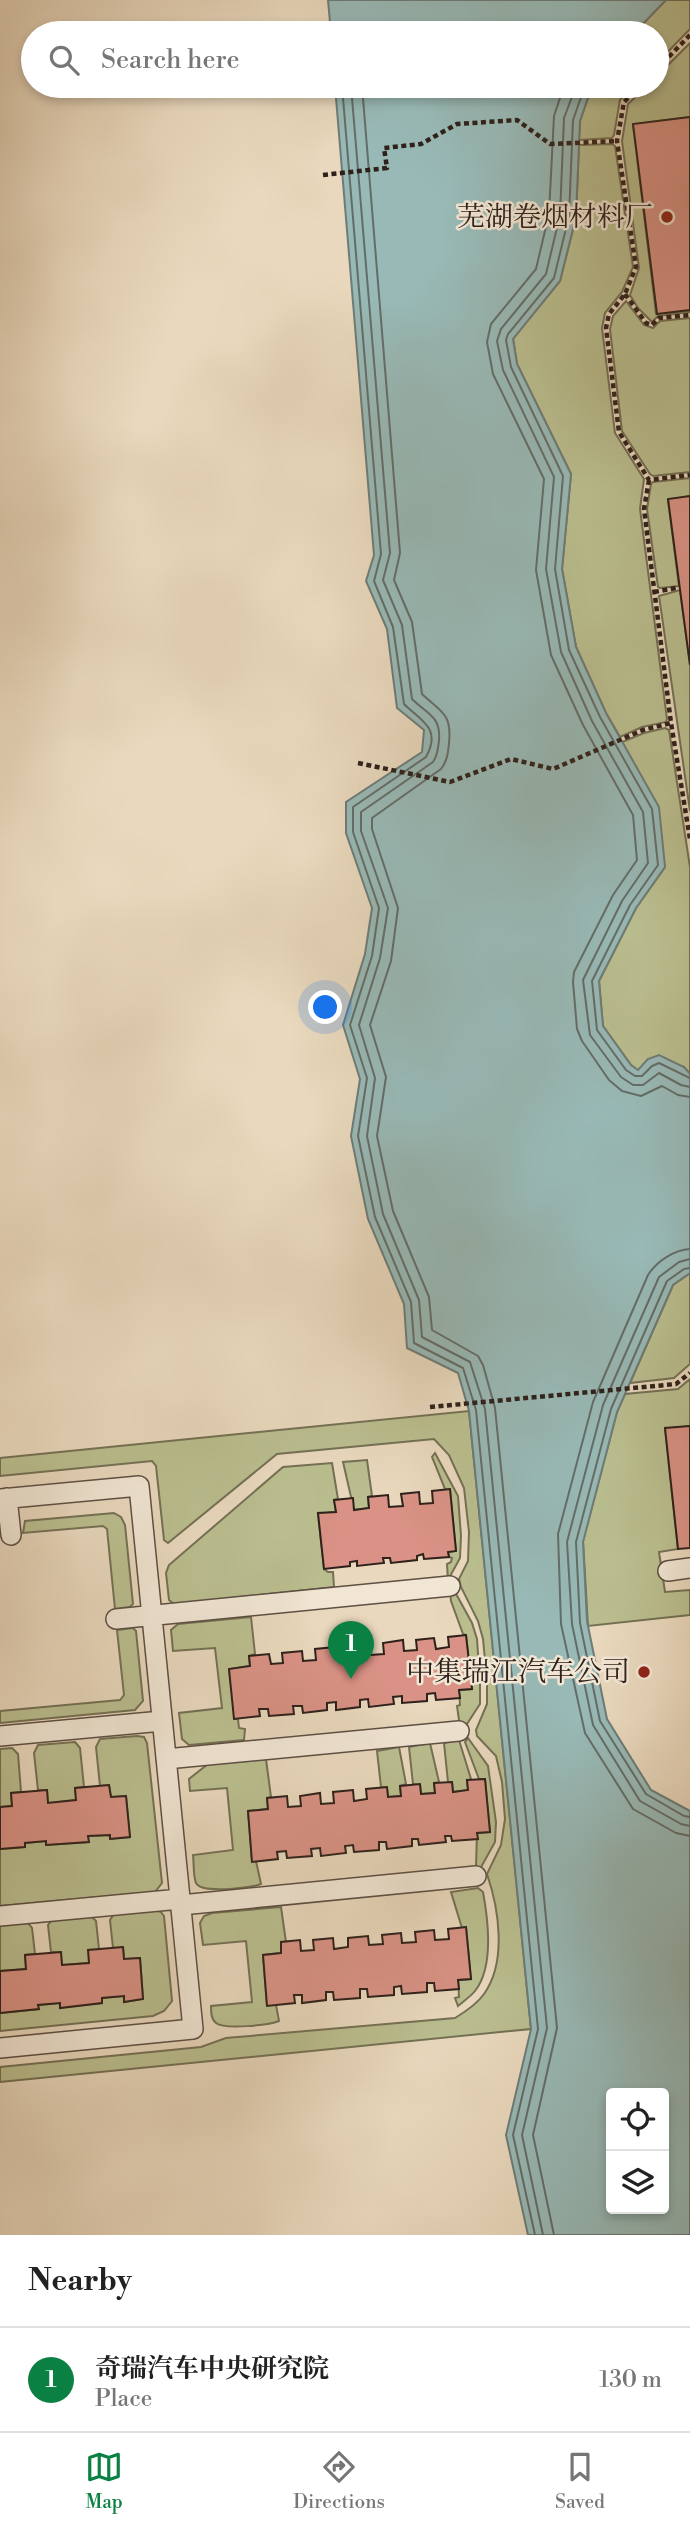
<!DOCTYPE html>
<meta charset="utf-8">
<style>
body{margin:0;font-family:"Libre Bodoni","Noto Serif SC",serif;background:#f6f6f6;color:#222}
.controls{position:absolute;right:21px;bottom:21px;display:grid;overflow:hidden;border-radius:7px;box-shadow:0 4px 10px #0003}
.controls button{width:63px;height:63px;display:grid;place-items:center;padding:0;border:0;border-bottom:2px solid #e0e0e0;background:#fff;color:#222;font:35px sans-serif}
.you{position:absolute;left:326px;top:1008px;width:24px;height:24px;margin:-18px;border:5px solid #fff;border-radius:50%;background:#1a73e8;box-shadow:0 0 0 10px #1a73e833}
.badge{display:grid;place-items:center;width:46px;height:46px;border-radius:50%;background:#0b8043;color:#fff;font-size:23px;font-weight:700}
.pin{position:absolute;translate:-50% -58px;filter:drop-shadow(0 2px 4px #0008)}
.pin::after{content:'';position:absolute;top:37px;width:24px;height:21px;background:inherit;clip-path:polygon(0 0,100% 0,50% 100%)}
.list{margin:0;padding:0;list-style:none}
h2{display:flex;justify-content:space-between;align-items:center;height:91px;margin:0;padding:0 28px;font-size:30px}
h2 small{font-size:23px;font-weight:400;color:#767676}
.list li{display:grid;grid-template-columns:46px 1fr auto;gap:21px;align-items:center;box-sizing:border-box;height:105px;padding:0 28px;border-top:2px solid #e0e0e0}
.list b{display:block;font-size:26px;white-space:nowrap}
.list p{margin:0;font-size:23px;white-space:nowrap;color:#767676}
.list em{font-size:23px;font-style:normal;color:#767676}
.icon{flex:none;width:38px;height:38px;fill:none;stroke:currentColor;stroke-width:2;stroke-linecap:round;stroke-linejoin:round}
.map{position:relative;flex:none;width:690px;height:2235px;overflow:hidden}
.search{position:absolute;background:#fff;box-shadow:0 4px 10px #0003;left:21px;right:21px;top:21px;height:77px;display:flex;align-items:center;gap:18px;box-sizing:border-box;padding:0 24px;border-radius:38px;color:#767676;font-size:26px}
.sheet{height:196px;background:#fff}
nav{display:flex;justify-content:space-around;align-items:center;box-sizing:border-box;height:98px;border-top:2px solid #e0e0e0;background:#fff;font-size:19px;color:#767676}
nav a{display:grid;justify-items:center;gap:4px}
nav .on{color:#0b8043}
.map>svg:first-child{display:block}
.green{fill:#babe8f;stroke:#747055;stroke-width:2}
.water{fill:#98b9b6;stroke:#6e7c78;stroke-width:2;fill-rule:evenodd}
.lines{fill:none;stroke-linecap:round;stroke-linejoin:round}
.shore{stroke:#636d68;stroke-width:2}
.building{fill:#d99285;stroke:#2e211b;stroke-width:2}
.service-casing{stroke:#5d4f44;stroke-width:22}
.path{stroke:#2e211b;stroke-width:4.5;stroke-dasharray:5 3.5;stroke-linecap:butt}
.service{stroke:#f1e6d4;stroke-width:19}
.poi-dot{fill:#8f2418;stroke:#f1e6d4;stroke-width:2.5}
.labels{text-anchor:middle;dominant-baseline:central;stroke-width:5;stroke-linejoin:round;paint-order:stroke}
.poi-label{font-size:28px;fill:#2e211b;stroke:#f1e6d4;text-anchor:end}
</style>
<div class="map">
<svg width="690" height="2235" viewBox="0 0 690 2235">
<rect width="100%" height="100%" fill="#e9d8bd"/>
<filter id="stains"><feTurbulence type="fractalNoise" baseFrequency=".00286" numOctaves="4"/><feColorMatrix values="0 0 0 0 .2 0 0 0 0 .09 0 0 0 0 .02 0 0 0 .5 -.17"/></filter>
<radialGradient id="worn" r=".72"><stop offset=".6" stop-color="#630" stop-opacity="0"/><stop offset="1" stop-color="#630" stop-opacity=".3"/></radialGradient>
<path class="green" d="M666 0H690V29L657 63V33H634Z
M690 43V117L633 124 656 314 690 310V312L658 316 652 322 638 308 630 295 639 268 622 141 628 104 647 86H657V76Z
M592 86H634L620 100 614 135 612 138 579 140 580 121Z
M612 144 615 146 633 267 622 292 605 313 602 328 615 433 644 479 640 509 667 719 666 722 642 727 620 737 606 713 576 647 562 569 571 474 517 364 513 338 560 281 576 217 579 145Z
M626 301 644 325 653 328 660 321 690 318V472L653 476 650 474 622 431 610 329 613 316Z
M690 478V496L668 500 679 586 660 588 658 587 647 509 651 484 653 482Z
M680 590 690 664V811L659 596Z
M665 728 669 730 690 867V1074L684 1067 648 1059 638 1071 631 1065 603 1026 599 981 636 908 665 867 622 742 644 733Z
M690 1273V1364L674 1378 630 1383 673 1285Z
M690 1379V1426L665 1429 678 1549 659 1552 665 1592 690 1590V1615L588 1626 583 1541 617 1412 625 1394 678 1389Z
M469 1411 531 2029 0 2082V2067L201 2047 226 2038 455 2018C465 2012 477 2004 484 1994 507 1962 499 1909 487 1874L501 1845 505 1819 502 1782 496 1756 477 1736 476 1730 487 1704V1682L483 1639 478 1621 461 1587 459 1579 468 1561 469 1532 464 1488 449 1455 434 1439 277 1454 168 1543 164 1540 156 1466 152 1461 0 1476V1458Z
M435 1453 458 1496 461 1536 460 1558 448 1580 447 1564 451 1562 452 1558 449 1557 448 1552 456 1551 450 1490 445 1489 432 1457Z
M367 1460 372 1496 368 1497 369 1508 354 1510 343 1462Z
M332 1463 338 1499 334 1500 336 1512 318 1514 324 1569 328 1572H333L334 1587 174 1604 169 1600 166 1573 169 1565 283 1467Z
M114 1513 121 1517 125 1525 133 1604 130 1607 115 1609 107 1529 103 1526 23 1533 25 1521Z
M450 1591 455 1592 472 1623 477 1639 480 1683V1704L465 1727H462L459 1720 457 1706 460 1705 459 1690 472 1689 466 1635 463 1634 451 1601Z
M251 1617 255 1654 249 1656 250 1666 229 1669 235 1719H238L239 1728 245 1729 244 1740 189 1745 182 1739 179 1713 222 1708 215 1648 173 1651 171 1630 178 1624Z
M133 1628 136 1631 143 1701 135 1710 0 1723V1711L120 1700 124 1695 117 1630Z
M137 1736 144 1737 147 1743 162 1883 155 1892 0 1906V1849L24 1847 25 1843 46 1841 47 1845 88 1842V1836L110 1835 111 1839 130 1837 126 1796 111 1797 109 1785 100 1786 96 1747 100 1739Z
M468 1738 488 1766 496 1822 495 1842 480 1869 476 1867 477 1833 490 1832 485 1779H479L465 1742Z
M459 1740 471 1779 467 1781 468 1790 453 1792 452 1782H448L444 1743Z
M75 1742 80 1748 84 1787 75 1788 76 1800 48 1803 47 1790H38L34 1753 38 1745Z
M430 1743 439 1782 434 1784 435 1793 421 1794 420 1785 413 1784 409 1747Z
M399 1747 406 1784 400 1786 401 1796 388 1797 387 1788 381 1787 377 1751Z
M12 1748 18 1754 21 1792 11 1793 12 1806 0 1807V1749Z
M266 1759 271 1797 267 1798 268 1809 248 1811 252 1861H256L261 1884C252 1888 201 1894 196 1883 193 1876 194 1862 193 1855L233 1850 227 1788 190 1791 189 1779 208 1764Z
M478 1888 483 1892C488 1919 494 1967 475 1991 471 1996 464 2001 458 2006L455 1998 459 1997 458 1980 471 1979 466 1927 462 1928 451 1892Z
M281 1907 286 1942H281V1953L263 1955 267 2005H276L279 2021C269 2025 225 2030 216 2023 211 2019 211 2012 211 2006L252 2002 246 1941 203 1945 200 1923 204 1916 212 1913Z
M155 1910 161 1912 164 1916 172 2001 164 2011 153 2016 0 2031V2013L38 2009V2005L60 2003 61 2007 102 2003V1998L124 1996V2002L143 1999 140 1958 124 1959 123 1947 113 1948 110 1920 114 1914Z
M91 1916 96 1921 99 1949 89 1963 62 1965 60 1952H51L48 1925 52 1920Z
M28 1923 32 1928 35 1954 25 1955 26 1969 0 1971V1925Z"/>
<path class="water" d="M328 0H666L634 33H331Z
M335 86H592L580 121 576 217 560 281 513 339 517 364 571 474 562 569 576 647 606 713 659 807 665 867 636 908 599 981 603 1026 631 1065 638 1070 648 1059 659 1055 684 1067 690 1074V1273L673 1285 617 1412 583 1542 587 1621 607 1719 651 1790 690 1811V2235H528L506 2135 531 2029 469 1411 458 1373 407 1348 404 1304 368 1219 351 1136 360 1079 343 1025 365 954 372 908 346 833V802L422 752 424 730 397 708 387 629 366 581 374 555ZM611 2093H664V2209H611Z"/>
<g class="lines">
<path class="shore" d="M342 86 381 554 374 581 393 627 404 704C421 721 442 728 426 757L353 807V832L379 908 372 956 350 1025 367 1078 358 1136 375 1217 411 1302 414 1343 463 1368 476 1410 538 2029 513 2135 535 2235
M351 86 390 553 383 580 402 625 412 699C427 714 441 716 439 740 438 748 438 755 433 762L361 812V831L388 908 380 958 359 1025 375 1078 367 1136 383 1214 419 1300 422 1337 470 1362 485 1409 547 2028 522 2135 543 2235
M362 86 400 553 394 580 412 622 422 694C441 712 452 713 449 743 448 754 447 761 441 769L372 818V829L398 908 391 961 370 1025 386 1077 377 1136 393 1211 429 1297 432 1330 478 1356 483 1365 495 1408 557 2028 533 2135 554 2235
M564 86 554 116 549 214 536 269 491 324 487 342 493 374 544 479 536 570 551 655 583 725 633 815 637 860 613 895 574 972 573 982 577 1029 582 1041 609 1080 622 1091 641 1096 662 1086 678 1095 690 1097
M576 86 564 118 560 215 546 274 501 329 497 341 503 370 554 477 546 569 561 652 592 721 643 812 648 863 622 901 583 980 590 1035 621 1077 633 1085H643L659 1073 681 1085 690 1087
M585 86 573 120 569 216 554 278 508 334 506 340 511 367 563 476 555 569 569 650 600 717 652 809 658 865 630 905 592 981 597 1030 626 1070 635 1076H642L652 1066 659 1063 690 1078
M690 1249C674 1250 657 1261 648 1275L593 1402 558 1534 561 1624 585 1733 633 1809 676 1833 690 1836
M690 1259 679 1262 659 1277 603 1405 567 1542 572 1624 593 1725 640 1801 681 1824 690 1826
M690 1268 684 1269 667 1281 611 1409 576 1542 580 1623 600 1721 646 1794 684 1816 690 1817"/>
</g>
<path class="building" d="M690 117V310L657 314 633 124Z
M690 496V665L668 499Z
M690 1426V1548L678 1549 665 1428Z
M450 1489 456 1551 448 1552 449 1557 424 1559 423 1554 417 1556V1560L391 1563 390 1558H383L384 1563 357 1566V1561L350 1562V1566L324 1569 318 1513 336 1512 334 1500 353 1498 354 1510 369 1508 368 1497 388 1495 389 1507 403 1506 401 1494 419 1492 420 1504 433 1503 432 1491Z
M466 1635 472 1689 459 1690 460 1698 436 1700 435 1693 427 1694V1701L402 1703V1696L393 1697 394 1704 369 1707 368 1699 360 1700V1707L336 1710V1702L327 1703V1710L303 1713 302 1706H293L294 1714 269 1716 268 1709H259L260 1716 234 1719 229 1669 250 1666 249 1656 269 1654 271 1664 283 1663 282 1653 302 1651 303 1661 316 1660 315 1649 335 1647 336 1658 350 1657 349 1646 369 1644 370 1655 384 1654 383 1643 403 1640 404 1651 417 1650 416 1640 434 1638 436 1649 449 1647 448 1637Z
M485 1779 490 1832 477 1833 478 1839 452 1841 451 1836H445L446 1842 419 1845 418 1839H412V1846L387 1849 386 1842H379V1850L354 1852 353 1845 345 1846 346 1853 321 1856 320 1848 311 1849 312 1856 287 1858 286 1851 277 1852 278 1859 252 1862 248 1811 268 1809 267 1798 287 1796 288 1807 301 1806 300 1796 320 1793 321 1804 334 1803 333 1792 353 1790 354 1801 367 1799 366 1789 387 1787 388 1797 401 1796 400 1786 420 1784 421 1794 435 1793 434 1783 452 1782 453 1792 468 1790 467 1780Z
M109 1785 111 1797 126 1796 130 1837 110 1839V1835L88 1836 89 1842 46 1845V1841L25 1843V1847L0 1849V1807L12 1806 11 1793 47 1790 48 1803 76 1800 75 1788Z
M466 1927 471 1979 458 1980 459 1989 435 1991 434 1983H427V1992L402 1994 401 1986 394 1987V1995L368 1997 367 1989H360V1998L334 2000 333 1992H326V2000L302 2003V1995H294L295 2003 267 2006 263 1955 281 1953V1942L300 1940 301 1951 314 1950 313 1940 333 1938 334 1949 348 1947V1938L368 1936 369 1945 383 1944 382 1935 401 1933 402 1943 416 1942 415 1932 434 1930 435 1940 449 1939 448 1929Z
M123 1947 124 1959 140 1958 143 1999 124 2002V1996L102 1998V2003L60 2008V2003L38 2005 39 2009 0 2013V1971L26 1969 25 1955 61 1952 62 1965 89 1963 88 1950Z"/>
<g class="lines">
<g class="service-casing">
<path id="service" d="M7 1498 11 1535
M0 1499 139 1486 193 2029 0 2048
M668 1571 690 1568
M116 1619 450 1586
M0 1736 162 1721
M166 1759 459 1731
M181 1905 476 1876
M0 1916 180 1899"/>
</g>
<path class="path" d="M657 69 690 35
M640 86 624 102 617 141 636 267 625 294 609 314 606 328 619 432 649 480 690 475
M323 175 387 168 384 148 421 144 457 124 517 120 550 144 617 141
M625 294 646 323 652 325 659 318 690 315
M649 480 644 509 671 723 690 839
M654 592 676 588
M358 763 450 782 511 759 553 769 643 730 671 723
M430 1407 676 1384 690 1373"/>
<use href="#service" class="service"/>
</g>
<g class="poi-dot">
<circle cx="667" cy="217" r="7"/>
<circle cx="644" cy="1672" r="7"/>
</g>
<g class="labels">
<g class="poi-label">
<text x="653" y="217">芜湖卷烟材料厂</text>
<text x="630" y="1672">中集瑞江汽车公司</text>
</g>
</g>
<rect width="100%" height="100%" filter="url(#stains)"/>
<rect width="100%" height="100%" fill="url(#worn)"/>
</svg>
<div class="controls">
<button><svg class="icon" aria-label="locate" viewBox="0 0 24 24"><circle cx="12" cy="12" r="6"/><path d="M12 2v4M12 18v4M2 12h4M18 12h4"/></svg></button>
<button><svg class="icon" aria-label="layers" viewBox="0 0 24 24"><path d="M12 4l9 5-9 5-9-5zM3 14l9 5 9-5"/></svg></button>
</div>
<div class="you"></div>
<div class="pin badge" style="left:351px;top:1679px">1</div>
<div class="search"><svg class="icon" aria-label="search" viewBox="0 0 24 24"><circle cx="10" cy="10" r="6"/><path d="M15 15l6 6"/></svg>Search here</div>
</div>
<section class="sheet">
<h2>Nearby<small></small></h2>
<ul class="list">
<li><span class="badge">1</span><div><b>奇瑞汽车中央研究院</b><p>Place</p></div><em>130 m</em></li>
</ul>
</section>
<nav>
<a class="on"><svg class="icon" aria-label="map" viewBox="0 0 24 24"><path d="M3 6l6-2 6 2 6-2v14l-6 2-6-2-6 2zM9 4v14M15 6v14"/></svg>Map</a>
<a><svg class="icon" aria-label="directions" viewBox="0 0 24 24"><path d="M12 3l9 9-9 9-9-9zM9 14v-3h6M13 9l2 2-2 2"/></svg>Directions</a>
<a><svg class="icon" aria-label="saved" viewBox="0 0 24 24"><path d="M7 4h10v16l-5-4-5 4z"/></svg>Saved</a>
</nav>
